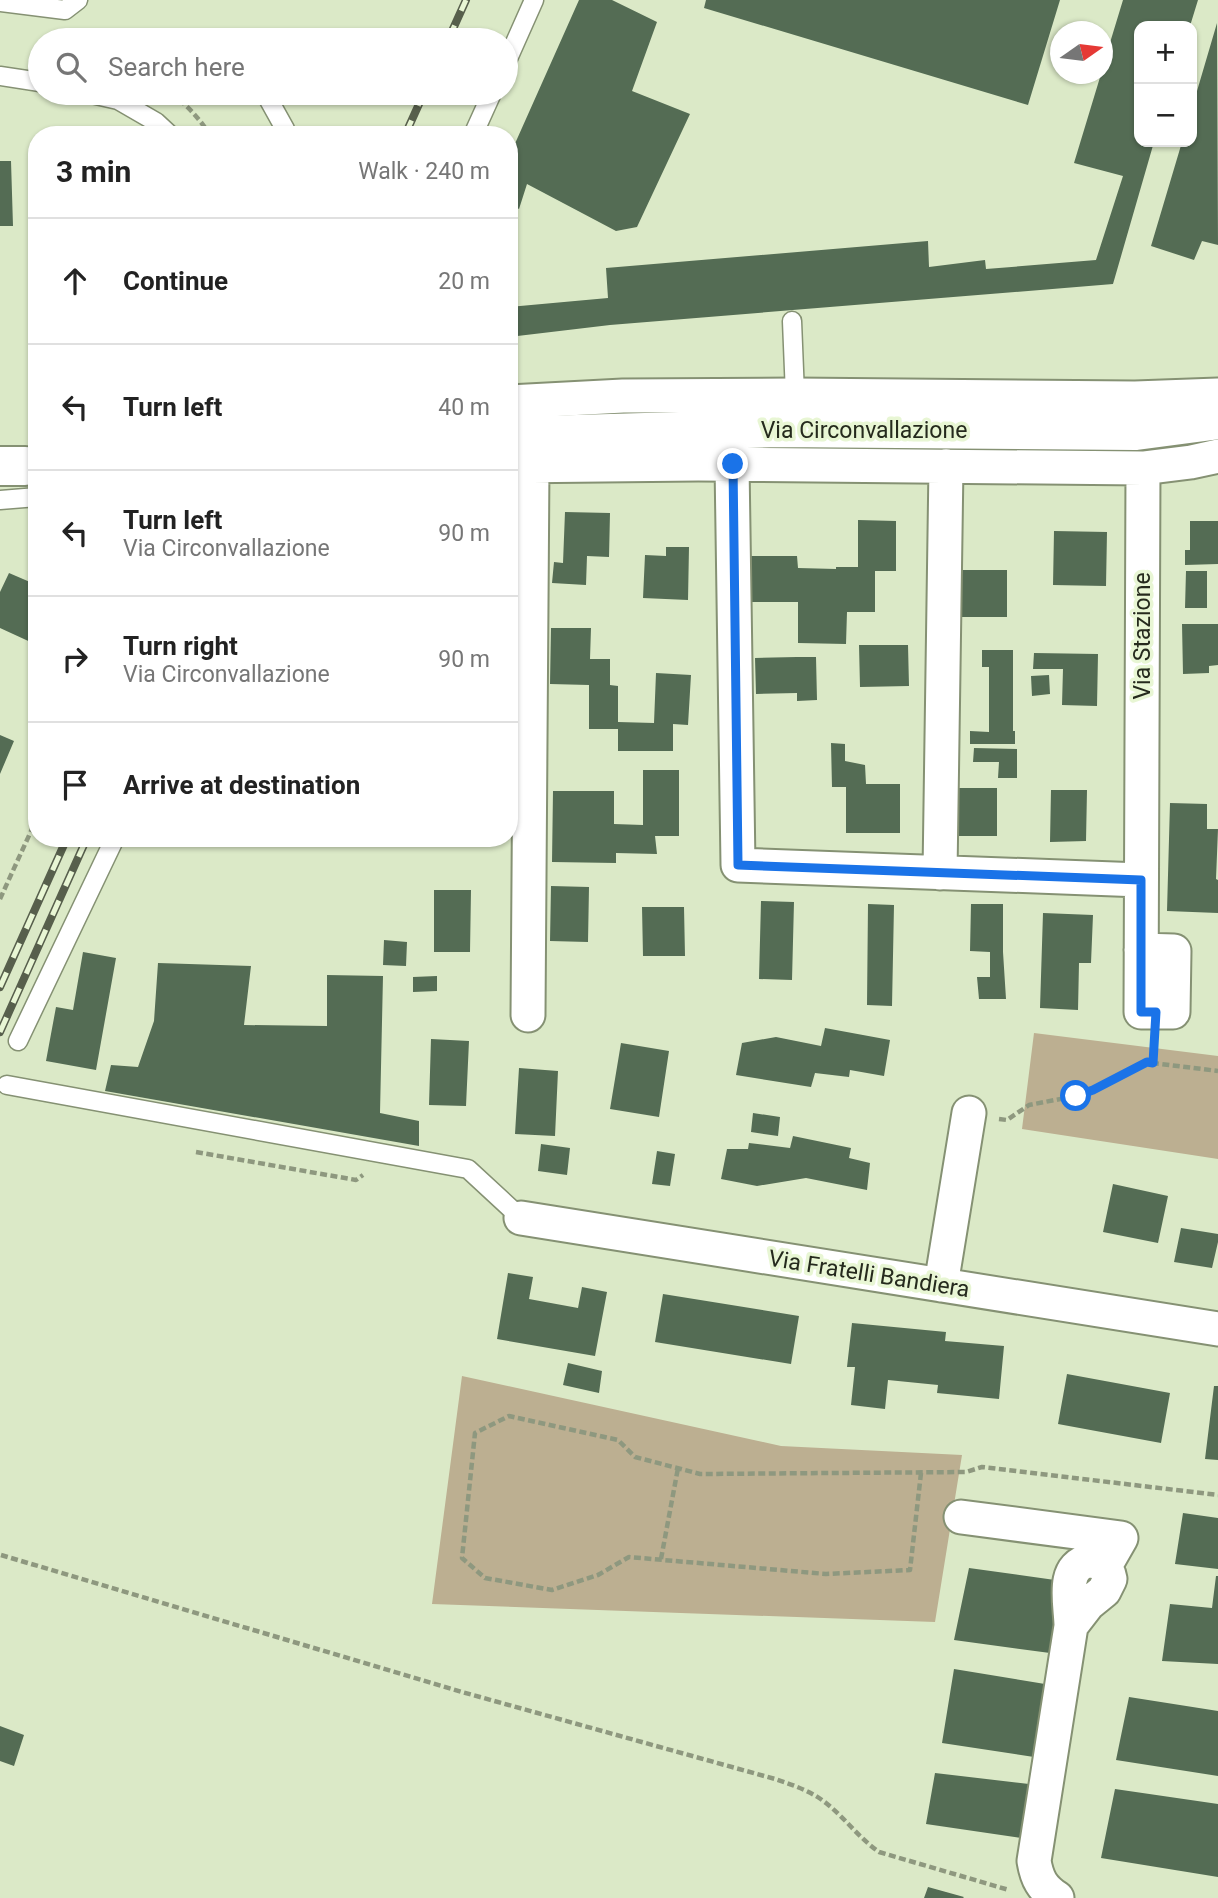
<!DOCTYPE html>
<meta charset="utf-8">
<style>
body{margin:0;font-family:Roboto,sans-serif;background:#f6f6f6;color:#222}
.controls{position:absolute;right:21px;top:21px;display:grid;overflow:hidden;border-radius:14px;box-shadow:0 2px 5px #0004}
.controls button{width:63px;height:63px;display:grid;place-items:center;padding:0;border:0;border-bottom:2px solid #e0e0e0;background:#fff;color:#222;font:35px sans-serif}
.compass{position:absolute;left:1050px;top:21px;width:63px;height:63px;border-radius:50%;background:#fff;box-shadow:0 2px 5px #0004;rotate:76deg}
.stop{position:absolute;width:21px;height:21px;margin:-16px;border:5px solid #1a73e8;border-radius:50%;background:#fff}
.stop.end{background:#1a73e8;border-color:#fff;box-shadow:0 2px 7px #0008}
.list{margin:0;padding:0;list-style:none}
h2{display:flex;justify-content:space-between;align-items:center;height:91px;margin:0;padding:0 28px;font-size:30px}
h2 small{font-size:23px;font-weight:400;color:#767676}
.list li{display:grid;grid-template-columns:46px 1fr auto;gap:21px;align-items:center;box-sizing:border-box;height:126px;padding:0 28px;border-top:2px solid #e0e0e0}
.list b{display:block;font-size:26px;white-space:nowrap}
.list p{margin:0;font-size:23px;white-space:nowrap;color:#767676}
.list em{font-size:23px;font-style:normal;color:#767676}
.icon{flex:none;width:38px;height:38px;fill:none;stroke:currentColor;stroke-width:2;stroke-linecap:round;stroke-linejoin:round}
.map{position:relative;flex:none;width:1218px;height:1898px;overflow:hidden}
.search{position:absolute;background:#fff;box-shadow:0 2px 5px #0004;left:28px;top:28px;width:490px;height:77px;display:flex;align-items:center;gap:18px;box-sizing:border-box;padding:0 24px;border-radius:38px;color:#767676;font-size:26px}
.panel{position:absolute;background:#fff;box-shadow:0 2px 5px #0004;left:28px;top:126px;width:490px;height:721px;border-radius:28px}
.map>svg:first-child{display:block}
.green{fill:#bcaf91}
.building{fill:#546c54}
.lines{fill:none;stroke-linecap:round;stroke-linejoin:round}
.service-casing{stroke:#859173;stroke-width:21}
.minor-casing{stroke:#859173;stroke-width:37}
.secondary-casing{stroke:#859173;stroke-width:42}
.path{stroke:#8e987f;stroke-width:4.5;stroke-dasharray:7 3.5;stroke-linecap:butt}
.service{stroke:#fff;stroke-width:18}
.minor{stroke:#fff;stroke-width:33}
.secondary{stroke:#fff;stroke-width:38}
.rail-casing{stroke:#575f4c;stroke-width:8}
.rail{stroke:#e8f6d4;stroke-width:5;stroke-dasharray:16;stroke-linecap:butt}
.route{stroke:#1a73e8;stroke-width:9}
.labels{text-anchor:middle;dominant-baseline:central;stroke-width:7;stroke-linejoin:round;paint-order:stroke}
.street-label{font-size:23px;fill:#252a1d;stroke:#e8f6d4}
</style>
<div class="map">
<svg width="1218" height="1898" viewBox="0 0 1218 1898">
<rect width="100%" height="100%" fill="#dbe9c7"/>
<path class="green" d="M1034 1033 1218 1056V1159L1022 1129Z
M462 1376 781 1446 962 1455 935 1622 432 1604Z"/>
<path class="building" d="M579 0H612L657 22 632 91 690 114 637 227 616 231 527 184 519 209 509 203V157Z
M706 0H1060L1028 105 704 8Z
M1123 0H1198L1190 26H1139V142H1154L1113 284 610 325 509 337V307L608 298 606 268 928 241 929 267 985 260 986 269 1096 260 1123 176 1074 163 1101 74H1102V69Z
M1217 23 1218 245 1202 241 1194 260 1151 246 1182 142H1192V108Z
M0 161H11L13 226H0Z
M565 512 610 513 609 557 587 556 586 585 552 583 554 562 563 563Z
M858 520 896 521V571H875V612H847L846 644 798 643V602H743L742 556H797L798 568 836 569V567H858Z
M1190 521H1218V564L1185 565V550H1190Z
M1054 531 1107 532 1106 586 1053 585Z
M666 547H689L688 600 643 598 645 555 666 556Z
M958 570H1007V617H958Z
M1186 571H1207V608H1185Z
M9 573 37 585V645L0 628V592Z
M1182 624H1218V665L1209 666V673L1183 674Z
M551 628H591L590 659H610V685L618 686V722L654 723 656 673 691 675 688 725 673 724V751H618V729H589V685L550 684Z
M859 645H908L909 686 860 687Z
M982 650H1013V731H1015V744H970V731L989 732V667H982Z
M1034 653 1098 654 1097 706 1062 705 1063 669H1033Z
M797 657H816L817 700 797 701V693L756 694 755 658Z
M1049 675 1050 694 1032 696 1031 676Z
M0 735 14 741 0 774Z
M831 743 845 744V761L865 765 866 784H900V833H846V787H832Z
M974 748 1017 749V778H998L999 762H973Z
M643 770H679V836H655L657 854 616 853V863L552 862 553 791H614V824L643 825Z
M952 788H997V836H952Z
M1051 790H1087L1086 841 1050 842Z
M1170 803 1207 804V829H1218L1216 879 1218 880V913L1167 911Z
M551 886 589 887 588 942 550 941Z
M434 890H471L470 952H434Z
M761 901 794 902 792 980 759 979Z
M868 904 894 905 892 1006 867 1005Z
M971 904H1003V952L1006 999H979L977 977H990V952L970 951Z
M642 907H684L685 956H643Z
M1043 913 1093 915 1091 963H1079L1078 1010 1040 1008Z
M384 940 407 942 406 966 383 965Z
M83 952 116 958 96 1070 46 1061 56 1007 73 1010Z
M158 963 251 966 244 1025 327 1026V975L383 976 380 1113 419 1121V1146L105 1091 111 1065 138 1067 154 1021Z
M437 976V991L413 992V977Z
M825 1028 890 1040 884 1076 850 1070 849 1077 815 1073 811 1087 736 1075 742 1043 776 1037 821 1046Z
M431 1039 469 1041 466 1106 429 1105Z
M621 1043 669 1051 659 1117 610 1109Z
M519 1068 558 1071 555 1136 515 1134Z
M753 1113 780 1117 778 1136 751 1132Z
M793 1136 851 1148 849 1158 870 1163 867 1190 806 1178 757 1186 721 1179 727 1149H748L749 1143 790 1148Z
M541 1144 570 1148 567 1175 538 1171Z
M657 1151 675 1154 670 1186 652 1184Z
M1113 1184 1168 1196 1158 1243 1103 1232Z
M1181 1228 1218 1234V1242L1212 1268 1174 1262Z
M508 1273 533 1277 529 1299 578 1308 582 1287 607 1292 595 1356 497 1339Z
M663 1294 799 1316 791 1364 655 1342Z
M852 1323 946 1332 945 1341 1004 1346 999 1399 937 1393 938 1385 888 1380 885 1409 851 1405 855 1367H847Z
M568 1363 602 1371 599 1393 563 1385Z
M1067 1374 1170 1393 1161 1443 1058 1424Z
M1214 1386H1218V1460L1205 1459Z
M1183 1513 1218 1518V1569L1175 1564Z
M969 1568 1062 1581 1061 1619 1050 1653 954 1640Z
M1216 1576H1218V1664L1162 1661 1170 1604 1212 1608Z
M954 1669 1045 1684 1034 1757 942 1743Z
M1129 1697 1218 1711V1776L1116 1760Z
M0 1726 24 1735 14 1766 0 1761Z
M935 1773 1029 1784 1030 1813 1022 1838 926 1824Z
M1115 1789 1218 1804V1877L1101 1858Z
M928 1887 964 1897 963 1898H924Z"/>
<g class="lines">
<g class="service-casing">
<path id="service" d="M0 2 65 10 78 0
M152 40H154
M506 63 534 0
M0 76 40 82
M87 93 118 100 156 122 170 135
M265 93 285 129V135
M473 135 492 93
M792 321 795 395
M0 500 37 497
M18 1041 115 838
M7 1085 468 1169 521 1218"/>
</g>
<g class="minor-casing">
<path id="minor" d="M509 402 623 396 795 395 1135 398 1218 395
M732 464 738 865 1141 880
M509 466 698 464 1143 468 1191 462 1218 456
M940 873 946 466
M1141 950 1174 951 1173 1012H1141L1143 468
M528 1015 532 466
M521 1218 1218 1329
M941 1285 969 1113
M961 1517 1121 1538 1105 1566
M1089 1561C1100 1561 1108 1567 1110 1579L1104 1591 1088 1604 1071 1626C1071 1605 1060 1566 1089 1561Z
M1057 1898C1042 1888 1037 1879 1034 1861L1071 1626"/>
</g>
<g class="secondary-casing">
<path id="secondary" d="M509 436 778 428 1136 431 1218 420
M0 466H25"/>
</g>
<path class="path" d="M171 93C187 105 199 118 210 135
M0 899 37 818
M1155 1041 1153 1063 1218 1071
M999 1119 1007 1120 1029 1105 1076 1096 1092 1090 1147 1062 1153 1063
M196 1152 356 1180 363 1175
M921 1473 910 1570 826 1574 629 1557 598 1575 552 1590 485 1578 462 1558 475 1433 509 1416 618 1440 635 1457 700 1474 966 1472 982 1467 1218 1495
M1 1555 462 1692 775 1779C793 1785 811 1791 826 1803 845 1818 859 1838 879 1852L1009 1890
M661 1559 678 1468"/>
<use href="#service" class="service"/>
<use href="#minor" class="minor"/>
<use href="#secondary" class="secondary"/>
<g class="rail-casing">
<path id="rail" d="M448 40 466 0
M405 135 424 93
M0 987 67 838
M0 1032 87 838"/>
</g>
<use href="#rail" class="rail"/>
</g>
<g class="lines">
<path class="route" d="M733 464 738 865 1141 880V1012H1156L1153 1063 1147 1062 1093 1090 1076 1096"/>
</g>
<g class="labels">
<g class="street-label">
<text x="864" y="430">Via Circonvallazione</text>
<text transform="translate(1142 636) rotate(-90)">Via Stazione</text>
<text transform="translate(869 1274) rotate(9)">Via Fratelli Bandiera</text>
</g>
</g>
</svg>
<div class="controls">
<button>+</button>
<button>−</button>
</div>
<svg class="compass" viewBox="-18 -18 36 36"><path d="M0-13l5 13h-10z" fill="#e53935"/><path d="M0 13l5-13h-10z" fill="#767676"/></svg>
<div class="stop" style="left:1076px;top:1096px"></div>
<div class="stop end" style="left:733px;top:464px"></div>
<div class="search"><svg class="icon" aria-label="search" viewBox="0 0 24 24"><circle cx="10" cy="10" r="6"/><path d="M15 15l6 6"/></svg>Search here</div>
<section class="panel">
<h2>3 min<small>Walk · 240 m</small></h2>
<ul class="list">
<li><svg class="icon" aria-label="ahead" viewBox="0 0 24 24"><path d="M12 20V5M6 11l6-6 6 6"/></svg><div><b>Continue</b></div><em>20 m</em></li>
<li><svg class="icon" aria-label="left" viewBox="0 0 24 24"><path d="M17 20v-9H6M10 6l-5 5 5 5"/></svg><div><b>Turn left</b></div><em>40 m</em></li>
<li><svg class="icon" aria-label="left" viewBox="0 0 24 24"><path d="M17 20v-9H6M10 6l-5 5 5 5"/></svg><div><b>Turn left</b><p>Via Circonvallazione</p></div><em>90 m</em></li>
<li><svg class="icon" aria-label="right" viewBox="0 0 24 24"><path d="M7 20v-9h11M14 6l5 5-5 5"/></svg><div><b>Turn right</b><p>Via Circonvallazione</p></div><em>90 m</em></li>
<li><svg class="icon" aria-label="arrive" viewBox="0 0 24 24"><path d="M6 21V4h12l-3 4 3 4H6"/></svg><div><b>Arrive at destination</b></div></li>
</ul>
</section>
</div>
